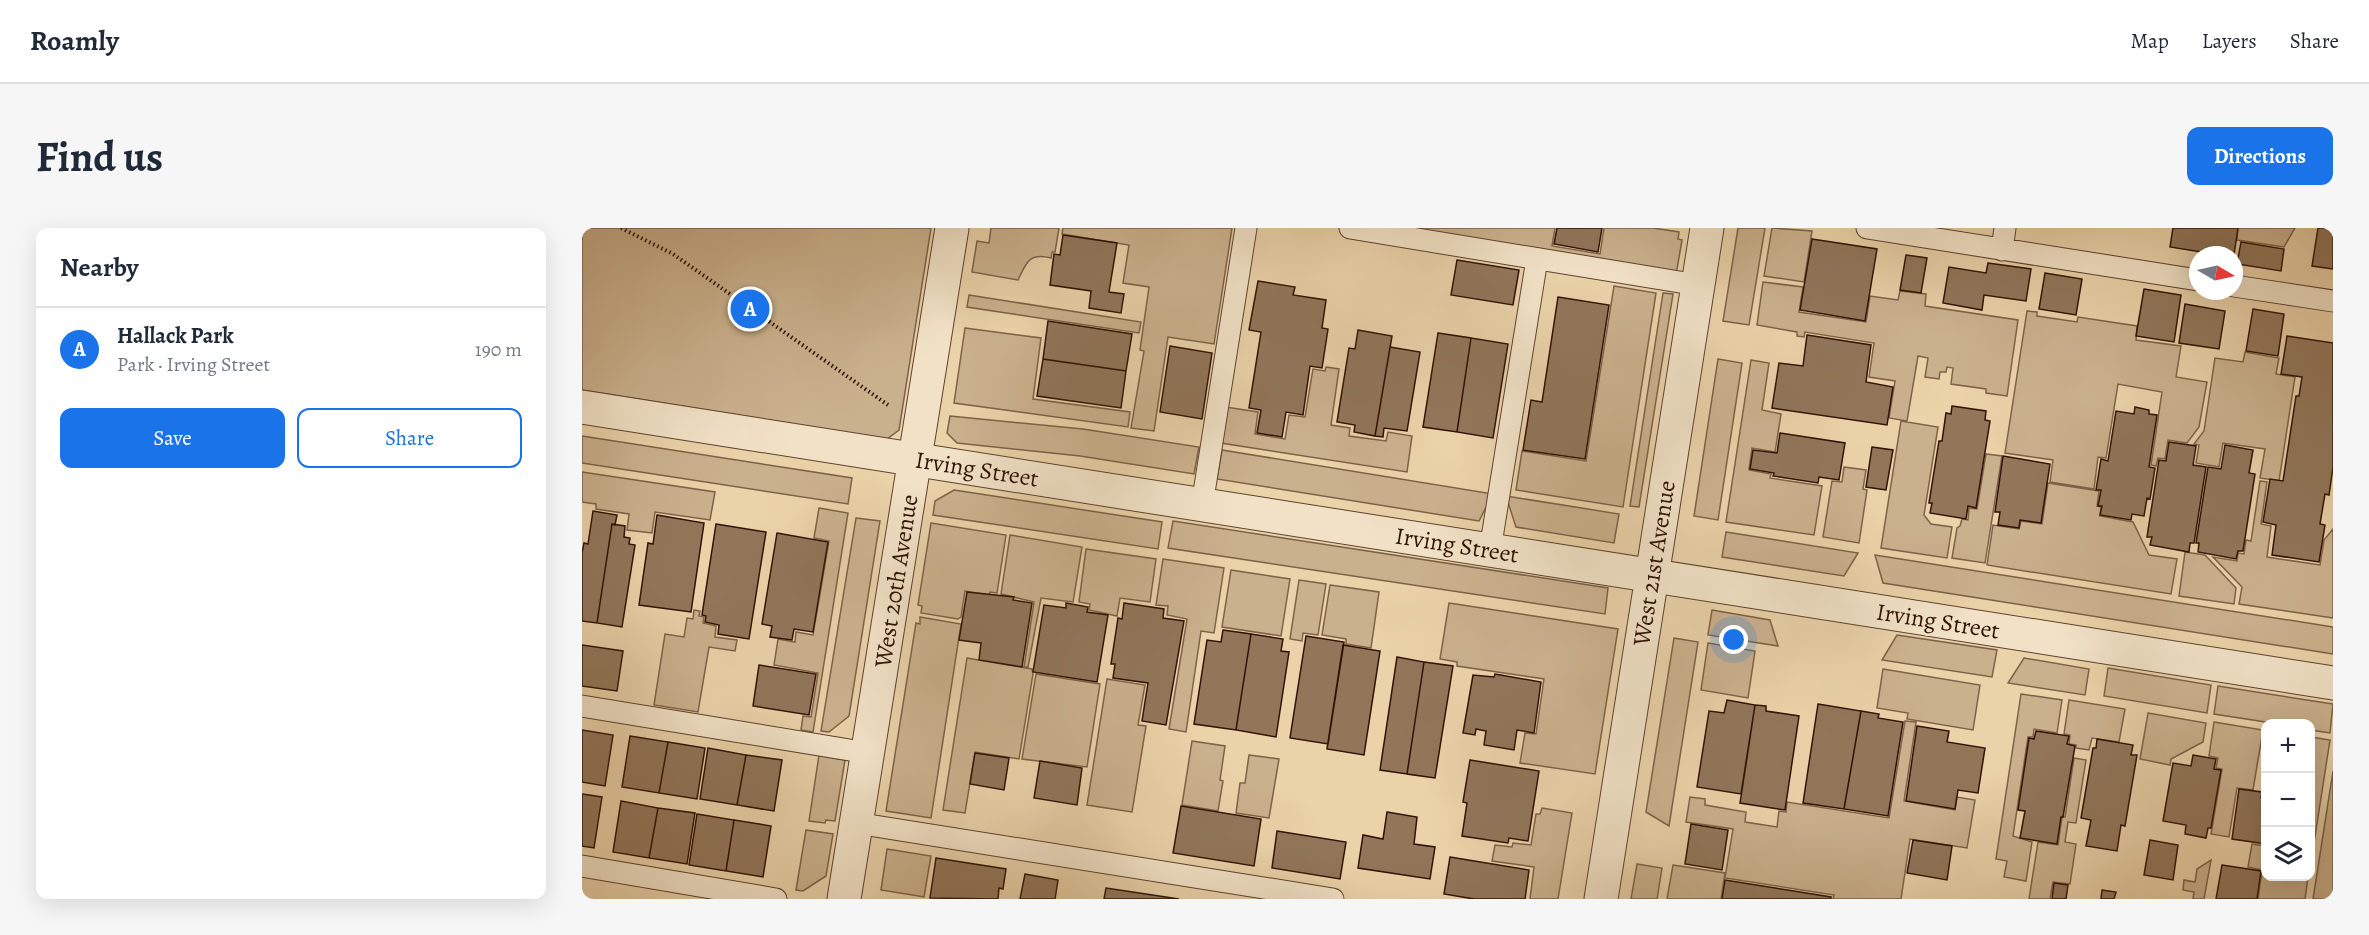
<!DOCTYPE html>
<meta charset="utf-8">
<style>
body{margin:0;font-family:Alegreya,serif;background:#f6f6f7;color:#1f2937}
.controls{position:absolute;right:18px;bottom:18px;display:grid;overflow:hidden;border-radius:12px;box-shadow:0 6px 24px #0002}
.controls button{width:54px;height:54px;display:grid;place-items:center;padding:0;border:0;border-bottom:2px solid #e0e1e3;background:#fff;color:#1f2937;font:30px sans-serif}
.compass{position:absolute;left:1607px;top:18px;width:54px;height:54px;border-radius:50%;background:#fff;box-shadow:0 6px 24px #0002;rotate:99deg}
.you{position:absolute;left:1152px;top:412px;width:21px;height:21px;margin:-15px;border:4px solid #fff;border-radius:50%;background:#1a73e8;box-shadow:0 0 0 9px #1a73e833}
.badge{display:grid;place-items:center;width:39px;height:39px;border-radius:50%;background:#1a73e8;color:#fff;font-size:20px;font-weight:700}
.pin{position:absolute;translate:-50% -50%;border:3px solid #fff;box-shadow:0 2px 6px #0006}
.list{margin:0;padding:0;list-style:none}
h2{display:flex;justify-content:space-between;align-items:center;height:78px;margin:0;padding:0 24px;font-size:26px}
h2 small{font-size:20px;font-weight:400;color:#747a83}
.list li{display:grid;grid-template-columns:39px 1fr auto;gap:18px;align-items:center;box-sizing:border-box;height:84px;padding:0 24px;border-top:2px solid #e0e1e3}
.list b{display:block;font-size:22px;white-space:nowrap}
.list p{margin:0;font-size:20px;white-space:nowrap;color:#747a83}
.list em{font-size:20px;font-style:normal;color:#747a83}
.actions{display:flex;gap:12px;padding:18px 24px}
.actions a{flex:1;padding:14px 0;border:2px solid #1a73e8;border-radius:12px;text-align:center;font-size:21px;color:#1a73e8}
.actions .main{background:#1a73e8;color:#fff}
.icon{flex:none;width:33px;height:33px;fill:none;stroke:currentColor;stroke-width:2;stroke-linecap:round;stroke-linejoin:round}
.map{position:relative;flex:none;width:1751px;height:671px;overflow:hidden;border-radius:12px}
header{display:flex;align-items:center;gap:36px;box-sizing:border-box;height:84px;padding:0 30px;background:#fff;border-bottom:2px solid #e0e1e3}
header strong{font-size:28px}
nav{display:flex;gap:33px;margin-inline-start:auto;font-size:21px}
.intro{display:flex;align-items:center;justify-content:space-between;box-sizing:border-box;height:144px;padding:0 36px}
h1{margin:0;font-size:42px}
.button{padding:15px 27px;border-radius:12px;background:#1a73e8;color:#fff;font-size:21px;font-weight:700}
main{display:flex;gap:36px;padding:0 36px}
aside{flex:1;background:#fff;border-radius:12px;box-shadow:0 6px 24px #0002}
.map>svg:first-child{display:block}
.green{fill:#cab18d;stroke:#7d6248;stroke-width:1.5}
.building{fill:#91765a;stroke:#301204;stroke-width:1.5}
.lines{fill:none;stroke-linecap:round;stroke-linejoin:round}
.service-casing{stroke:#5e422d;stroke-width:23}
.minor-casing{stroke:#5e422d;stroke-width:35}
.tertiary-casing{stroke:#5e422d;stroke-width:35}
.path{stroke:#301204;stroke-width:4;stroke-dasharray:1.5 3;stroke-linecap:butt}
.service{stroke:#f1e2c7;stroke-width:21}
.minor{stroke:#f1e2c7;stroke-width:33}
.tertiary{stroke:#f1e2c7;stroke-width:33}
.labels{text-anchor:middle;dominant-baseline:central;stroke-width:5;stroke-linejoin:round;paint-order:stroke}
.street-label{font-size:24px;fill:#301204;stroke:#f1e2c7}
</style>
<header>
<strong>Roamly</strong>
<nav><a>Map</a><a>Layers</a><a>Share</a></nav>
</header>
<div class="intro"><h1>Find us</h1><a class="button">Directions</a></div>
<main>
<aside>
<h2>Nearby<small></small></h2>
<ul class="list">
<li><span class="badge">A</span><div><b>Hallack Park</b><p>Park · Irving Street</p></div><em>190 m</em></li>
</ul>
<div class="actions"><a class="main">Save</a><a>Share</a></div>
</aside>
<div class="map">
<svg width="1751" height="671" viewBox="0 0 1751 671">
<rect width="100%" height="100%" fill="#ead2a9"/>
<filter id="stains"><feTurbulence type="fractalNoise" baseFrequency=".00333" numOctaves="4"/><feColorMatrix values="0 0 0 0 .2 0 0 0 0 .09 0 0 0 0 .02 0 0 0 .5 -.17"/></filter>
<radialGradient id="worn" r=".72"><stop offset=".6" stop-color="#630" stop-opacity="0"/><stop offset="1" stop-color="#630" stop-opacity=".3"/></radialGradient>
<path class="green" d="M0 0H349L317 202 305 211 0 162Z
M409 0H477L473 24H470L469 30C446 24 444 36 436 52L390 44 395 13 407 15Z
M481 0H650L632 116 586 109 572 203 549 200 562 123 558 122 567 59 541 55 547 17 480 6Z
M800 0H973L970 18 1018 26 1022 0H1071L1097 4 1096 11 1100 12 1094 47Z
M1156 0H1183L1167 97 1141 93Z
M1190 0 1230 3 1222 54 1182 48Z
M1656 0H1713L1702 19 1655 12Z
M1181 54 1221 59 1217 84 1284 94 1288 68 1316 72 1318 63 1344 66 1343 78 1436 92 1425 168 1404 165V161L1369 156 1371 140 1365 139 1364 144H1358L1357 151 1343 149 1346 130 1336 128 1325 193 1307 190 1313 153 1287 149 1292 115 1223 104 1222 109 1215 108V104L1175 97Z
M1032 58 1074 65 1041 279 934 262 940 223 1004 233Z
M1081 65 1091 66 1057 279 1048 278Z
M387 67 559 94 557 105 385 79Z
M1445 83 1455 84V88L1495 94 1496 89 1555 98 1554 112 1599 118 1594 149 1625 154 1617 199 1605 215 1586 212 1583 231 1576 230 1574 238 1569 237 1580 164 1536 156 1524 230 1516 229 1512 261 1468 254 1471 232 1423 225Z
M383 100 459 110 451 171 548 184 546 199 372 175Z
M1663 124 1697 130 1694 146 1713 149 1697 253 1678 250 1683 221 1641 215 1637 239 1614 235 1617 217 1612 216 1622 203 1633 130 1661 134Z
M1136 131 1160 135 1136 292 1112 288Z
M1169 132 1187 135 1180 182 1199 186 1193 224 1170 220 1167 242 1189 246 1188 250 1240 258 1232 307 1144 294Z
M744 139 757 141 749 197 768 200 767 208 804 213 806 204 830 208 825 244 639 215 644 179 676 184 673 206 703 211 707 187 723 189 731 141 743 143Z
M368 188 501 201 617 219 612 246 498 228 375 215 365 205Z
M1319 193 1356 199 1342 287 1349 296 1370 299 1365 330 1299 320Z
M0 208 270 250 266 276 0 235Z
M640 222 911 266 897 293 635 251Z
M1404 226 1420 228 1403 335 1370 330 1375 300 1378 298 1380 291 1386 292 1387 280 1395 281Z
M1262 239 1284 242 1281 261 1285 262 1277 315 1241 309 1250 253 1260 254Z
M0 244 133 264 128 292 73 284 70 305 45 302 47 286 14 281V276L0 274Z
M1678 253 1685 254 1679 296 1689 298 1685 329 1738 337 1742 312 1751 301V390L1657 376 1660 359 1631 329 1655 333 1656 325 1662 326 1664 312 1669 313Z
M1466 255 1517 263 1515 278 1519 279 1518 288 1551 294 1567 327 1595 331 1589 366 1405 337 1411 297 1437 301 1439 293 1460 296Z
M372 262 580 294 576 321 351 287 353 273Z
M924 268 1037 286 1032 315 934 299Z
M237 280 266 285 231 504 219 502 221 488 229 489 236 445 192 437 196 411 213 414 214 404 231 407 247 313 232 310Z
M274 290 298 293 267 488 247 504 239 503Z
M591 293 1026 360 1023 386 586 320Z
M349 295 424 307 415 365 408 364 407 367 383 363 379 389 376 391 339 385 340 378 336 377Z
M1144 304 1276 325 1262 348 1140 329Z
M428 307 500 319 491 374 459 370 446 439H442L452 374 419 366Z
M504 321 574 331 568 374 538 370 535 388 507 382 508 376 497 374Z
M1603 324 1623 327 1654 360 1652 376 1597 368Z
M1293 327 1751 399V426L1301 355Z
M581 331 642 340 632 405 619 403 604 504 587 501 605 391 585 387 586 378 574 377Z
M649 342 708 351 699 408 640 399Z
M717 352 744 356 736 407 721 405 720 413 708 411Z
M748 357 797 364 789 420 764 416V411L740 407Z
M867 375 1036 401 1013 546 938 535 943 505 954 506 962 451 875 438V434L858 431Z
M112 382 118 383 117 388 122 389 121 395 134 398 133 409 155 412 153 423 127 419 116 484 72 477 83 406 102 409 105 390 111 391Z
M1130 382 1188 392 1196 418 1126 407Z
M338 389 379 396 349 590 304 583 334 395 338 396Z
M1315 407 1415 422 1410 449 1300 432Z
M1092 410 1116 414 1087 598 1064 584Z
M1126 415 1173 423 1166 470 1119 462Z
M385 430 450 441 451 446 437 531 393 524 383 585 361 582Z
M1442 430 1507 441 1503 467 1426 455Z
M1526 440 1629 457 1625 485 1522 468Z
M1301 441 1398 457 1391 502 1325 491 1326 485 1295 480Z
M454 446 518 456 505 539 440 531Z
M525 451 563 457 556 497 564 498 550 584 505 577Z
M1636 458 1751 476 1748 505 1729 502 1728 496 1690 495 1632 486Z
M1439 466 1480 472 1475 505 1452 501 1451 509H1446L1431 608 1450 614 1444 653 1422 649 1425 633 1414 631Z
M1487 472 1543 481 1537 514 1510 510 1507 522 1494 520V517L1487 516 1488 507 1482 506Z
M1566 485 1624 495 1621 514 1589 531 1588 537 1558 531Z
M1323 493 1334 494 1322 573 1373 582 1375 569 1393 572 1385 620 1328 611 1319 671H1251L1252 667 1143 650 1151 601 1104 594 1108 569 1123 571V577L1164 584 1163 594 1195 599 1197 583 1204 584 1205 574 1307 590Z
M1632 494 1681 502 1671 562 1655 560 1647 609 1629 606 1640 541 1634 540 1636 530 1627 528Z
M1729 509 1748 512 1729 634 1728 509Z
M610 513 643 518 638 552 641 553 636 583 600 577Z
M237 527 263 532 253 593 244 592 243 595 227 593Z
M667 527 697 531 687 590 654 585 658 555H663Z
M1492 530 1504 532 1494 595 1486 594 1483 614 1494 616 1488 656 1471 654 1468 671H1447L1456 614 1476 617 1480 589H1483Z
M1751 543V671H1731Z
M960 580 990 585 976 671H948L952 639 910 633 913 617 930 619 931 615 949 617 954 586H958Z
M224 602 251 606 244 648 221 663 214 662Z
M1670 616 1683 618 1684 648 1726 649 1723 671H1676L1680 642 1666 639Z
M305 621 349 628 342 669 299 662Z
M1629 632 1622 671H1611L1612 664 1601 662 1602 652 1613 654 1615 641Z
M1055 636 1080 640 1075 671H1049Z
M1091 637 1143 645 1139 671H1085Z"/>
<path class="building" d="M975 0H1020L1016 24 972 16Z
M1591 0H1656L1652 27H1638L1588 19Z
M1736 0H1751V41L1730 38Z
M481 7 535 15 527 64 542 66 539 85 507 80 509 63 468 57 472 26 478 27Z
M1230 11 1295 21 1283 93 1218 82Z
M1659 14 1702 21 1699 43 1655 36Z
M1324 27 1345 30 1339 65 1318 62Z
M875 32 937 42 931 77 869 67Z
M1406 35 1449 41 1444 73 1402 67 1400 82 1361 75 1367 39 1404 45Z
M1463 45 1500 51 1494 87 1457 81Z
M676 53 713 59 711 67 744 72 740 100 746 101 740 140 728 138 721 187 704 184 700 209 675 205 679 182 667 180 679 104 667 102Z
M1562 61 1599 67 1592 114 1554 108Z
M976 69 1027 77 1003 231 941 222 949 172 960 174Z
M1603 76 1643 83 1637 121 1597 115Z
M1671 81 1702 86 1696 128 1664 123Z
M466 93 550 106 544 143 461 131Z
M776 102 810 108 793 208 772 204 773 197 755 194 767 120 773 121Z
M856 105 889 110 875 204 841 199Z
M1225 107 1289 117 1284 154 1311 159 1305 197 1190 180 1197 135 1221 138Z
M1705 108 1751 115V239L1747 267 1743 266 1738 296 1743 297 1737 334 1690 327 1694 297 1681 294 1688 251 1701 253 1714 168H1717L1720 149 1699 146Z
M889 110 926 116 911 210 875 204Z
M588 118 630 125 620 191 578 184Z
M808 119 838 124 825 203 802 200 801 209 793 208Z
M461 131 544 143 539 180 455 168Z
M1370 178 1404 183 1403 192 1408 193 1394 280 1386 278 1384 291 1348 285 1350 275H1347L1357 213H1360L1364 185 1369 186Z
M1553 179 1567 182V186L1575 187 1567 239 1573 240 1568 271 1565 270 1562 288 1550 286 1549 292 1518 287 1520 278H1516L1519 262H1514L1519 231 1526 233 1534 183 1552 186Z
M1198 205 1263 215 1257 252 1237 249 1236 255 1191 248 1192 245 1168 241 1171 222 1195 225Z
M1587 214 1614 218 1611 237 1624 239 1612 315H1608L1607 324 1568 317 1570 309H1565L1577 232 1584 233Z
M1643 217 1671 222 1667 245 1673 246 1661 323H1656L1654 331 1616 324 1617 315H1614L1626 239 1639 241Z
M1290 219 1311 222 1304 262 1284 259Z
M1421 228 1468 236 1459 295 1438 292 1437 300 1416 297 1418 284H1413Z
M11 283 35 287 33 297 30 296 15 395 0 393V325L2 315 6 316Z
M75 287 122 295 109 384 57 377 66 315 71 316Z
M30 296 43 298 42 309 48 310 47 316 53 317 40 399 15 395Z
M134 296 184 304 167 411 136 406 137 397 123 394 124 388 120 387Z
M195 305 246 314 231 404 212 401 210 412 188 409 190 398 180 396Z
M385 364 432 369 431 372 450 375 440 439 397 432 399 415 377 412Z
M484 375 506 379 505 384 526 387 515 454 451 444 462 377 484 380Z
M542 375 582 381 581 390 602 393 584 497 560 493 566 455 531 450 533 436H529L536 390 540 391Z
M641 402 669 406 654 502 612 496 625 412 639 414Z
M669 406 701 411 699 423 707 424 694 509 654 502Z
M724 408 762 414 746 516 708 510Z
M0 417 41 423 35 463 0 458Z
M761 417 798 423 782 527 745 521Z
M815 429 842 434 825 546 798 542Z
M842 434 871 438 853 550 825 546Z
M177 437 234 446 227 487 171 478Z
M913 446 959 454 952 505 935 502 932 522 902 517 904 503 894 501 893 507 881 505 891 447 912 449Z
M1145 472 1173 477 1159 566 1115 559 1127 483 1142 485Z
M1236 476 1279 483 1262 581 1221 575Z
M1173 477 1184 478V483L1217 488 1203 582 1158 575Z
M1279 483 1297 486 1296 490 1321 494 1306 588 1262 581Z
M1335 498 1367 503 1365 514 1403 520 1396 565 1376 562 1373 581 1324 573Z
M0 502 31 507 23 558 0 554Z
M1454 503 1487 508 1485 516 1493 518 1481 589H1479L1475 616 1438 610 1443 583 1436 582 1447 510 1452 511Z
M48 508 86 514 77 565 40 559Z
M1515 511 1551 517 1549 527H1555L1543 598 1539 597 1535 623 1504 618 1509 592 1499 590 1511 520H1514Z
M86 514 123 520 115 571 77 565Z
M126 520 164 527 155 577 118 571Z
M393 525 427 530 422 562 388 556Z
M164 527 200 532 192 583 155 577Z
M1611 527 1634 531 1632 541 1639 542 1629 600H1626L1624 610 1603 606 1604 597 1581 593 1591 535 1609 538Z
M888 532 957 543 946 613 927 610 926 615 880 608 885 575 881 574Z
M458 533 500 540 495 577 452 570Z
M1657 561 1680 564 1679 570 1684 571V616L1650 611Z
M0 566 20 569 12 620 0 618Z
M39 573 76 580 67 630 31 624Z
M599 578 679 591 672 638 591 625Z
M76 580 113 585 105 636 67 630Z
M805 584 835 589 832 616 853 619 848 651 776 640 781 607 801 611Z
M115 586 152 592 144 643 107 637Z
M152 592 189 598 181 649 144 643Z
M1109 596 1146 602 1140 642 1103 636Z
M695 603 764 614 758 651 690 640Z
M1331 612 1370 618 1365 652 1325 645Z
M1568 612 1596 617 1591 652 1562 647Z
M868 629 947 642 943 671H892L862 666Z
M354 630 424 641 421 661 417 660 416 671 348 670Z
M1640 637 1679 643 1675 671H1634Z
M443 646 476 652 473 671H438Z
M1143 652 1249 669V671H1140Z
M1472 655 1486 657 1484 671H1470Z
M524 660 597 671H522Z
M1520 662 1534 664 1532 671H1519Z"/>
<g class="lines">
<g class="service-casing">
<path id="service" d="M768 0 1116 57
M1285 0 1616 52
M1420 22 1423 0
M1652 58 1751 73
M620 277 664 0
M908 322 955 31
M0 478 286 525
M274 595 751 671
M0 638 194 671"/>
</g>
<g class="minor-casing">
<path id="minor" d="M262 671 370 0
M1019 671 1125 0"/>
</g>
<g class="tertiary-casing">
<path id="tertiary" d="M0 179 1751 455"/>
</g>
<path class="path" d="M39 0 91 26 306 177"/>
<use href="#service" class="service"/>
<use href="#minor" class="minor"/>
<use href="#tertiary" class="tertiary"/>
</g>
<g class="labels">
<g class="street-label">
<text transform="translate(395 241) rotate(9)">Irving Street</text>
<text transform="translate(875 317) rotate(9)">Irving Street</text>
<text transform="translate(1072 335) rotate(-81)">West 21st Avenue</text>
<text transform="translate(314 353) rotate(-81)">West 20th Avenue</text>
<text transform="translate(1356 393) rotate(9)">Irving Street</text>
</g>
</g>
<rect width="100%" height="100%" filter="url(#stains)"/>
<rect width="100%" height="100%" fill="url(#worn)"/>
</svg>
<div class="controls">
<button>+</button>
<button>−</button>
<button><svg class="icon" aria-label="layers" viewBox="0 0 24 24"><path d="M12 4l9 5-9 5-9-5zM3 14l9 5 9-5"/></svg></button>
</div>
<svg class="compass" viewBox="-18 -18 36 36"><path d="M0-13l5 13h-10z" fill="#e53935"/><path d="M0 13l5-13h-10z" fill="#747a83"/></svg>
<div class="you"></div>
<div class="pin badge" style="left:168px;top:81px">A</div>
</div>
</main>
